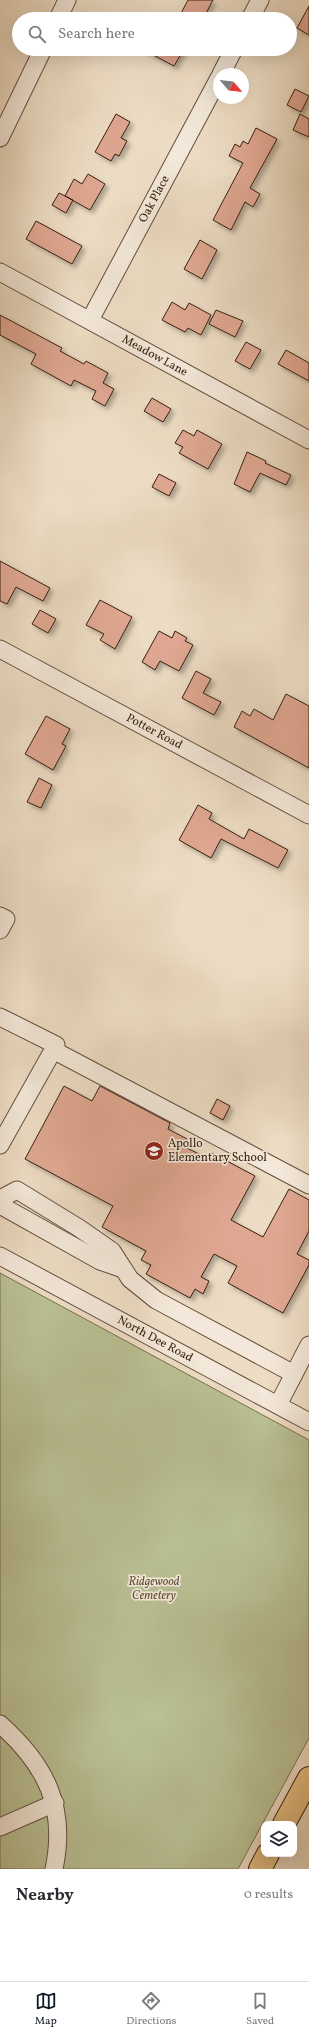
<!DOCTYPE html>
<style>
body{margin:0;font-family:Vollkorn,serif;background:#f7f7f7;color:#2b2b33}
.controls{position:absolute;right:12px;bottom:12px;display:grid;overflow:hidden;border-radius:8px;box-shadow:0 4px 16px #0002}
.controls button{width:36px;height:36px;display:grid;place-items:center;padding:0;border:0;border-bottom:1px solid #e1e1e2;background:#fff;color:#2b2b33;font:20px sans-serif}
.compass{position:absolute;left:213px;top:68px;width:36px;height:36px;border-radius:50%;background:#fff;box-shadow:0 4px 16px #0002;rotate:118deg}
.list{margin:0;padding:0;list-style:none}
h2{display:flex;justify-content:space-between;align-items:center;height:52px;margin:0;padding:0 16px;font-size:17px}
h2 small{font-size:13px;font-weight:400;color:#7c7c81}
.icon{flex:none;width:22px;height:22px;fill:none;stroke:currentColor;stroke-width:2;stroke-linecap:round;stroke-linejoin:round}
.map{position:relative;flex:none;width:309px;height:1869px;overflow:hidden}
.search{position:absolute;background:#fff;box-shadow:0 4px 16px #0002;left:12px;right:12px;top:12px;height:44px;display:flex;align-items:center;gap:10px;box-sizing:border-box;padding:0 14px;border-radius:22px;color:#7c7c81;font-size:15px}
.sheet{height:112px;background:#fff}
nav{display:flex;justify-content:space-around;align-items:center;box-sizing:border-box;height:56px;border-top:1px solid #e1e1e2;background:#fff;font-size:11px;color:#7c7c81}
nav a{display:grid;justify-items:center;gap:2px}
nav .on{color:#111827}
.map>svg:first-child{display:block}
.green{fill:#b9c094;stroke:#787052}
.building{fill:#dfa791;stroke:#362011;filter:url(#shadow)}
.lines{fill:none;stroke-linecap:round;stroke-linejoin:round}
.minor-casing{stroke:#644f3e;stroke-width:19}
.major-casing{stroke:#362011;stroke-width:24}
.minor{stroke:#f3e8d9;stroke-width:17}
.major{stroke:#e6be82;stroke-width:22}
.labels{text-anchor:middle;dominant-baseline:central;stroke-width:3.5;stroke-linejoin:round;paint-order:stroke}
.street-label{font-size:12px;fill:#362011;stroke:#f3e8d9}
.poi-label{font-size:12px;fill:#362011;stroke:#f3e8d9;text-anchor:start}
.park-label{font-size:12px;font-style:italic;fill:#5d5038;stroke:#f3e8d9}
</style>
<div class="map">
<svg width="309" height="1869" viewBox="0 0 309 1869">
<defs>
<filter id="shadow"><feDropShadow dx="3.5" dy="3.5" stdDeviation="2" flood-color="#0004"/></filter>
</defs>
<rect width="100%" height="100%" fill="#eddcc4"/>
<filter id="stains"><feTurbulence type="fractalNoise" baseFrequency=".005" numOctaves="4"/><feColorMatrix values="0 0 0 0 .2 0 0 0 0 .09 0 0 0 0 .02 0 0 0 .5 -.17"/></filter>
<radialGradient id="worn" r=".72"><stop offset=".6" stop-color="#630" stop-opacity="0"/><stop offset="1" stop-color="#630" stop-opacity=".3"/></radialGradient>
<path class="green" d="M0 1273 309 1440V1738L238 1869H0Z"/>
<path class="building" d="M188 0H213L203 19H178Z
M309 6V35L297 28Z
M142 49H184L174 66Z
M295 89 309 96 301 112 287 105Z
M116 114 130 122 121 138 127 141 119 156 115 154 111 161 95 152Z
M300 114 309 119V137L293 130Z
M256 128 277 139 250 188 260 194 253 207 245 202 231 230 213 220 243 163 229 156 235 144 240 147 243 141 248 144Z
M88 174 105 184 90 210 65 196 74 179 82 184Z
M59 193 73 200 66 213 52 205Z
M36 221 82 246 72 264 26 239Z
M200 240 217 250 202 279 184 269Z
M172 302 185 310 189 303 211 315 201 335 188 328 185 332 162 320Z
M216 310 243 321 235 337 209 324Z
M0 315 62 348 60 351 84 364 86 361 108 373 103 383 114 389 105 406 92 399 96 391 74 380 71 386 31 364 36 354 0 335Z
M246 342 261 350 250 369 235 361Z
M286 350 309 363V381L278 364Z
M152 398 171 409 163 422 144 411Z
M183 430 194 436 197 430 222 444 208 469 179 453 183 447 175 443Z
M247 452 266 461 265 463 291 475 286 485 260 473 250 492 234 484Z
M159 474 176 483 169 496 152 487Z
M0 561 50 588 43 601 16 587 7 604 0 601Z
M100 600 132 617 115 649 100 640 104 634 86 625Z
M40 610 56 619 48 633 32 624Z
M159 631 172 638 175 631 187 638 185 641 193 645 179 671 160 661 155 670 142 662Z
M196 671 211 679 203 693 221 702 214 715 182 698Z
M286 694 309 706V768L234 727 242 711 250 716 254 709 273 720Z
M46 716 70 729 62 744 66 746 53 770 25 754Z
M39 778 52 785 41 808 27 802Z
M198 805 212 813 209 819 244 839 249 829 288 850 278 868 221 839 211 858 179 840Z
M64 1086 92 1101 100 1086 170 1123 168 1129 187 1139 183 1146 209 1159 212 1153 255 1176 231 1220 263 1237 289 1189 309 1200V1231L297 1254 309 1260V1265L283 1313 228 1283 237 1266 214 1254 201 1277 209 1281 203 1294 195 1289 190 1298 146 1274 151 1265 141 1260 146 1251 102 1227 113 1206 25 1159Z
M217 1099 230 1106 223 1120 210 1113Z"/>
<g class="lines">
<g class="minor-casing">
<g id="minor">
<path d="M58 19 67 0"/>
<path d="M250 19 260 0"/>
<path d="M221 74 234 49"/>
<path d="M0 138 43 49"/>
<path id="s1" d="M0 272 309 440"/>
<path id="s2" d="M90 320 219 78"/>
<path id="s3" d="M0 649 309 815"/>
<path d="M0 916 6 919 0 930"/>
<path d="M0 1017 56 1045 0 1145"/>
<path d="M53 1050 309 1185"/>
<path d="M0 1199 17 1190 79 1228 112 1251 130 1279 156 1300 294 1374"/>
<path d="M0 1205 100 1261 123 1269"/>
<path id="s4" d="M0 1256 309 1422"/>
<path d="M278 1405 309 1345"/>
<path d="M0 1724C46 1765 67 1807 54 1869"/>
<path d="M0 1827 55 1803"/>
</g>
</g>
<g class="major-casing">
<path id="major" d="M284 1824 309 1778
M260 1869 268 1854"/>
</g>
<use href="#minor" class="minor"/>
<use href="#major" class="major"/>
</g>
<defs>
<g id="school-disc" transform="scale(1)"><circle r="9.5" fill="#8f2418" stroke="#f3e8d9"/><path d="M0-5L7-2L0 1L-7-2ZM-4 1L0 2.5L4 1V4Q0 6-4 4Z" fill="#fff"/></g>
</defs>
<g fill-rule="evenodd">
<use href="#school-disc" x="154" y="1151"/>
</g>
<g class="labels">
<g class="street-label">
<text stroke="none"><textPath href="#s2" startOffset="137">Oak Place</textPath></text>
<text stroke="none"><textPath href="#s1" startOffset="176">Meadow Lane</textPath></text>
<text stroke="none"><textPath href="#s3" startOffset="175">Potter Road</textPath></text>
<text stroke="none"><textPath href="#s4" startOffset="176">North Dee Road</textPath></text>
</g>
<g class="poi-label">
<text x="168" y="1144">Apollo<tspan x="168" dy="14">Elementary School</tspan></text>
</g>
<g class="park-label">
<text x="154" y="1582">Ridgewood<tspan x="154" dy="14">Cemetery</tspan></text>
</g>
</g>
<rect width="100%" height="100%" filter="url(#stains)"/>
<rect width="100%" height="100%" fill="url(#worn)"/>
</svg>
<div class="controls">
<button><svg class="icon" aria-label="layers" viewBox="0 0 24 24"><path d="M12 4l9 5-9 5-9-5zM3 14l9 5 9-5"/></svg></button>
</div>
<svg class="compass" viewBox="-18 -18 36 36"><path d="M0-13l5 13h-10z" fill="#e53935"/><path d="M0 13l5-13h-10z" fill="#7c7c81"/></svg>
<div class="search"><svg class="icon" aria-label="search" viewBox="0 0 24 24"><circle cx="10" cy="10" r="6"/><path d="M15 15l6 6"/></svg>Search here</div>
</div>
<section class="sheet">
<h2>Nearby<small>0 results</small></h2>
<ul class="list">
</ul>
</section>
<nav>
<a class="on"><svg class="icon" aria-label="map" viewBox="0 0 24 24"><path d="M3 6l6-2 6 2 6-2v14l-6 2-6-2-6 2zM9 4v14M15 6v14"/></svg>Map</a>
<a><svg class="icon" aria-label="directions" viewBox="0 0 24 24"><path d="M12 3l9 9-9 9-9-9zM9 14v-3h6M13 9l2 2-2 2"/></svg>Directions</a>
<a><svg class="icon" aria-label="saved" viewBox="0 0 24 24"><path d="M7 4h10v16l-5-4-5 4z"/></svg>Saved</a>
</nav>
